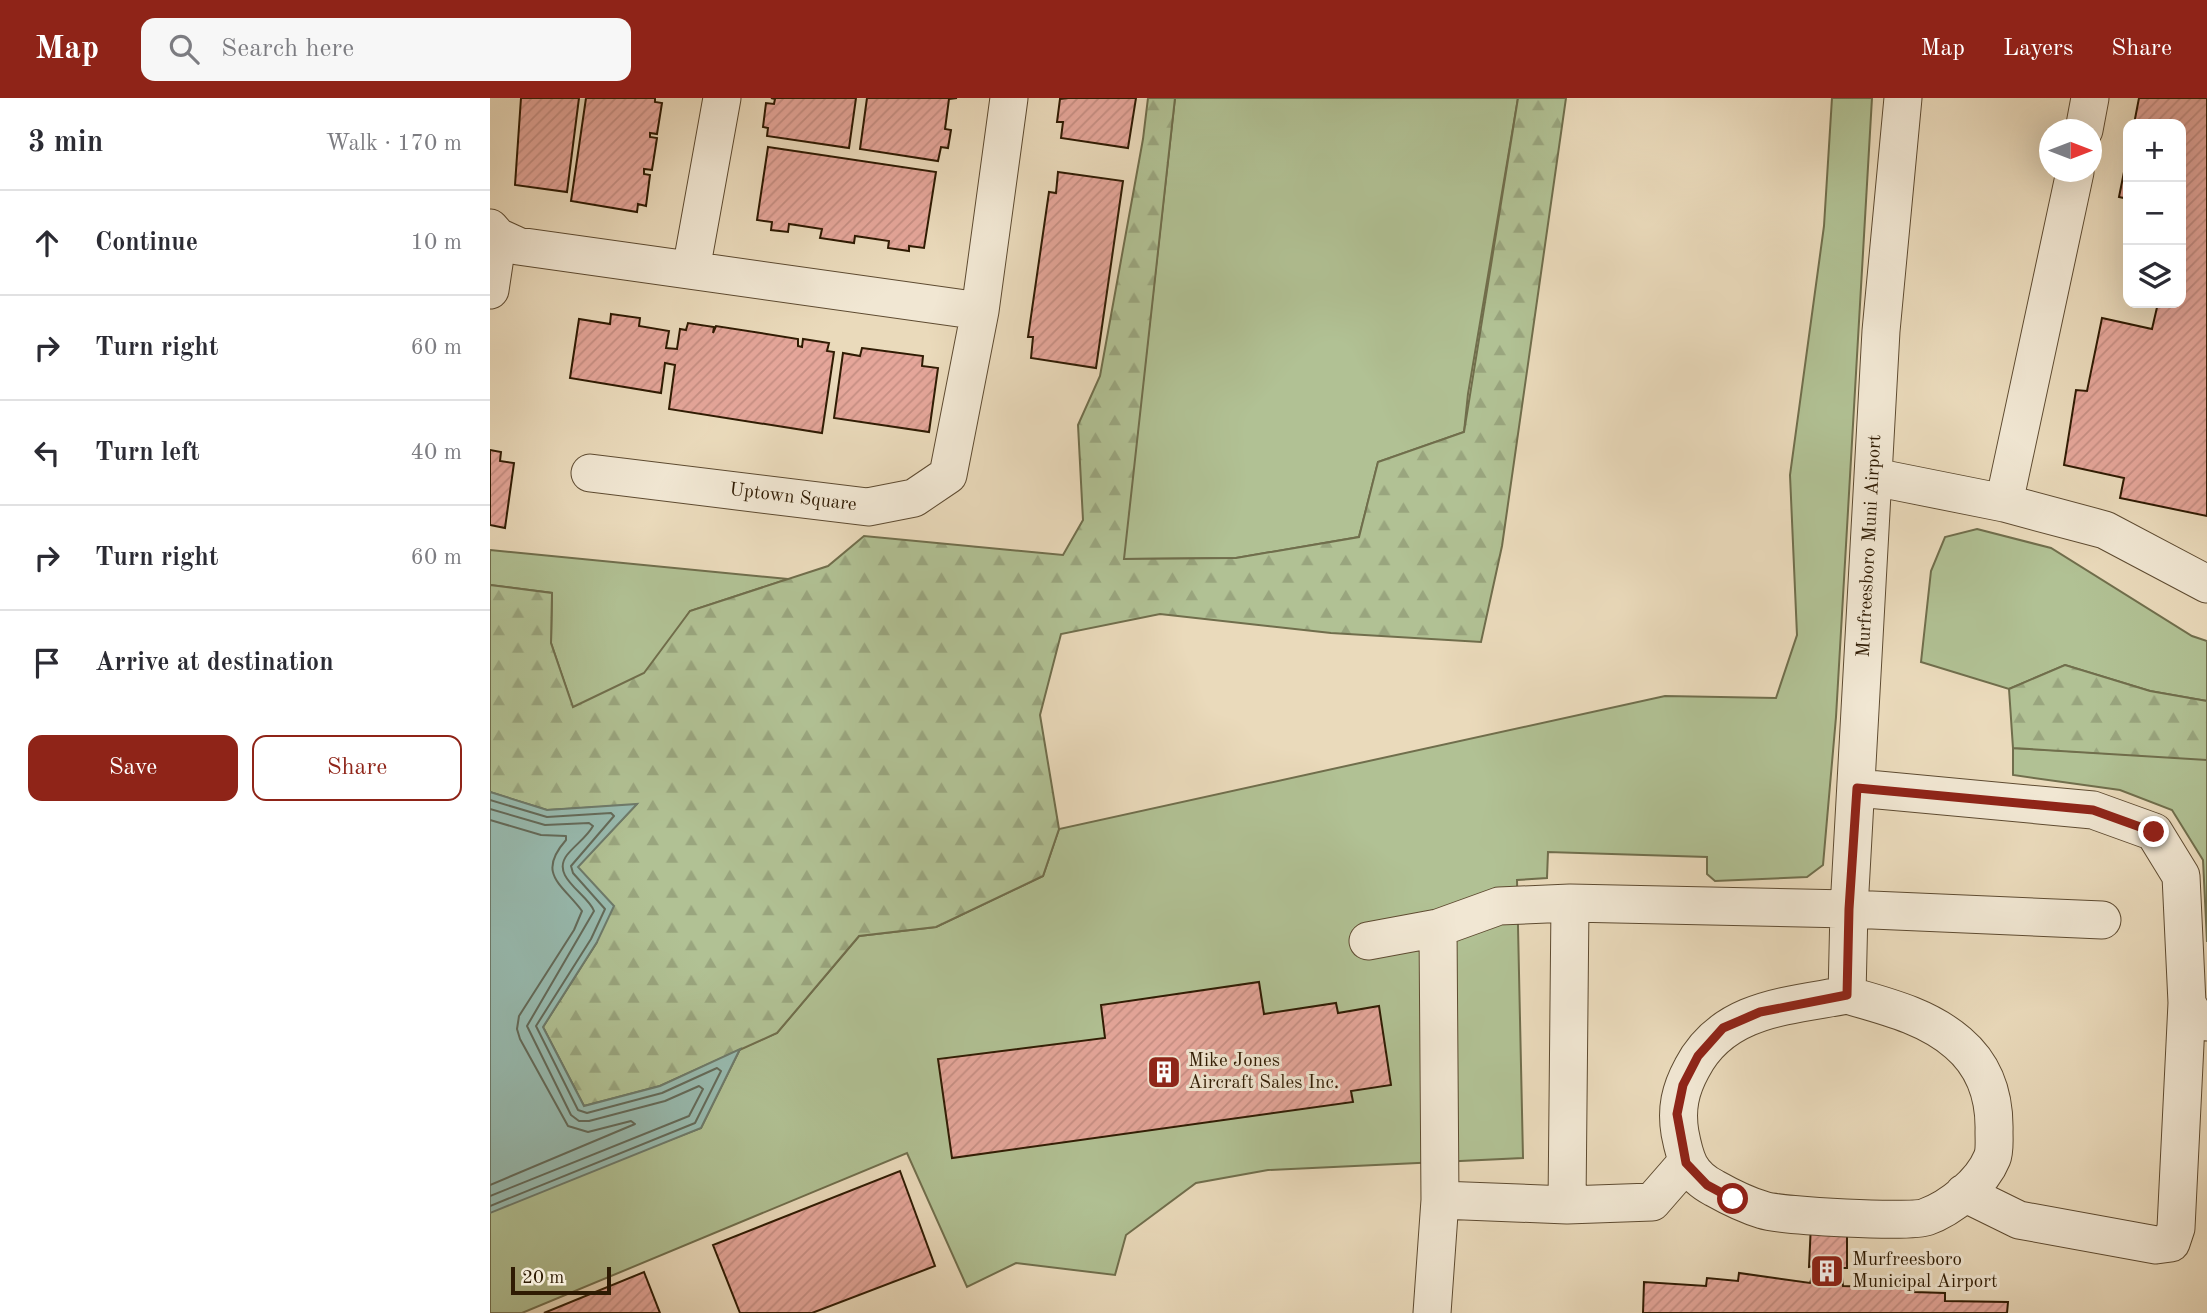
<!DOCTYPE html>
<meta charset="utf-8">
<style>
body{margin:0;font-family:"Old Standard TT",serif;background:#f7f7f7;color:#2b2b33}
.controls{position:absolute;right:21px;top:21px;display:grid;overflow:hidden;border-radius:14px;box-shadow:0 7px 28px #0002}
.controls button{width:63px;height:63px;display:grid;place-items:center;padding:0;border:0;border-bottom:2px solid #e1e1e2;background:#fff;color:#2b2b33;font:35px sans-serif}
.compass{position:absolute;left:1549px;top:21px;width:63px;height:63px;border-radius:50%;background:#fff;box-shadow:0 7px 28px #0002;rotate:90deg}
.scale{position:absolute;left:21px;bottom:18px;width:100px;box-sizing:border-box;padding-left:7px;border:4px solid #2f1b03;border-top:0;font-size:19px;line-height:24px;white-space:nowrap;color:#2f1b03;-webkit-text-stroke:5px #f1e7d3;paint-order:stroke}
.stop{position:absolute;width:21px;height:21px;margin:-16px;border:5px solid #8f2418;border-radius:50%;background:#fff}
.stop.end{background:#8f2418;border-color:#fff;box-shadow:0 2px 7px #0008}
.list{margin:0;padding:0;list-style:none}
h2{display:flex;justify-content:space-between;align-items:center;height:91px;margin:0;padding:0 28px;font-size:30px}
h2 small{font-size:23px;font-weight:400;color:#7c7c81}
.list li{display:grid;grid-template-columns:46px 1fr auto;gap:21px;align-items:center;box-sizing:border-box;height:105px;padding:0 28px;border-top:2px solid #e1e1e2}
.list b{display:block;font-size:26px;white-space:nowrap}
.list em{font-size:23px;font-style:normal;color:#7c7c81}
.actions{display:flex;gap:14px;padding:21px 28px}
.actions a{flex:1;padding:16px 0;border:2px solid #8f2418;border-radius:14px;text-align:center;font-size:24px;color:#8f2418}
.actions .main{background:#8f2418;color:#fff}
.icon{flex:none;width:38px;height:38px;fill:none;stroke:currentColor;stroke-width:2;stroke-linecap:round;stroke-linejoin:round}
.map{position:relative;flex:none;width:1717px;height:1215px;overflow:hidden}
header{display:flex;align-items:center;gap:42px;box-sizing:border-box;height:98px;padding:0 35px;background:#8f2418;color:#fff}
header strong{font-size:33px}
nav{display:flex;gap:38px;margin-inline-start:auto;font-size:24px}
.search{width:490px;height:63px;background:#f7f7f7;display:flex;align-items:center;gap:18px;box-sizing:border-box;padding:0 24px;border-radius:14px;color:#7c7c81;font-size:26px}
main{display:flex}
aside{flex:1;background:#fff}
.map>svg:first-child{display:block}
.grass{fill:#b1c194;stroke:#706e4c;stroke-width:2}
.forest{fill:url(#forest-firs);stroke:#706e4c;stroke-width:2}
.water{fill:#98bbb0;stroke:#6e7b6b;stroke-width:2}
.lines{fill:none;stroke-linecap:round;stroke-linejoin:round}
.shore{stroke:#646b5a;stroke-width:2}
.building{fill:url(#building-hatch);stroke:#2f1b03;stroke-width:2}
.minor-casing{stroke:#5e4b31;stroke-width:39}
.minor{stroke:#f1e7d3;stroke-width:37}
.route{stroke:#8f2418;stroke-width:9}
.labels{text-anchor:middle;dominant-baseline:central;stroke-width:6;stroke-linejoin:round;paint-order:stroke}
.street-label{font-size:19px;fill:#2f1b03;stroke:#f1e7d3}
.poi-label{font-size:19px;fill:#2f1b03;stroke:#f1e7d3;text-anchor:start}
</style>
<header>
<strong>Map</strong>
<div class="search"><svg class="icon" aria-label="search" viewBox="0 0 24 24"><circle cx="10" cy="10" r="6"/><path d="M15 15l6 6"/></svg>Search here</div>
<nav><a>Map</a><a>Layers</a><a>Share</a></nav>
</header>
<main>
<aside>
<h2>3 min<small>Walk · 170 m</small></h2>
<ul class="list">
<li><svg class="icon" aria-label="ahead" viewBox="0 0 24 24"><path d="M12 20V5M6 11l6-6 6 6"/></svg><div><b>Continue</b></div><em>10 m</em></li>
<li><svg class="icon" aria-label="right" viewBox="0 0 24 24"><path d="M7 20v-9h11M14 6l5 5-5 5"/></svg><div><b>Turn right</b></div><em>60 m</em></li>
<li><svg class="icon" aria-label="left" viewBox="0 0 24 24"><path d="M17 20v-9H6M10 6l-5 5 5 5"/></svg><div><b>Turn left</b></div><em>40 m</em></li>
<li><svg class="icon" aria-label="right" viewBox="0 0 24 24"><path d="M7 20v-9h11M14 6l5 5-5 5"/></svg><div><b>Turn right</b></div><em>60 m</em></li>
<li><svg class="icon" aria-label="arrive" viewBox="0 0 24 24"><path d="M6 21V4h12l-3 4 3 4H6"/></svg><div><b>Arrive at destination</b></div></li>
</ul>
<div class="actions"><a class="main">Save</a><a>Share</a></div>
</aside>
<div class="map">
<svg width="1717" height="1215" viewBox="0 0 1717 1215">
<defs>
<pattern id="forest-firs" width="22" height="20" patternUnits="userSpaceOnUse" patternTransform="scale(1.75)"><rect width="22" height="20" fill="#b1c194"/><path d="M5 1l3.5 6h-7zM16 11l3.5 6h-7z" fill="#99a57e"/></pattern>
<pattern id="building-hatch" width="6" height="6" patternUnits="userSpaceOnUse" patternTransform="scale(1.75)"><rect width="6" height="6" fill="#e5a69a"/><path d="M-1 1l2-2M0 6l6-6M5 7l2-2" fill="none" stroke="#c58e83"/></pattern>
</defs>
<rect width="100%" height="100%" fill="#eadabb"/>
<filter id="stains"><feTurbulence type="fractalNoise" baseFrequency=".00286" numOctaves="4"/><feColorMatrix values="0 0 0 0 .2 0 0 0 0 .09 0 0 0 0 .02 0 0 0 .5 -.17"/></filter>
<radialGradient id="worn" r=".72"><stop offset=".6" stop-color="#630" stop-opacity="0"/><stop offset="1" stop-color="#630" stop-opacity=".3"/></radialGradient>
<path class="grass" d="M685 0H1028L978 296 974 334 888 364 869 439 746 460 633 461Z
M1342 0H1382L1346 619 1333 767 1317 779 1225 783 1217 776V759L1058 754 1057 780 1027 782 1033 1060 778 1072 706 1085 636 1137 625 1177 526 1165 477 1189 417 1055 32 1215H0V1111L211 1030 250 951 287 935 369 838 446 829 553 778 569 731 1175 598 1286 600 1307 537 1300 377 1334 128Z
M1487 431 1561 450 1702 538 1717 543V603L1660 593 1575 567 1519 591 1431 564 1441 473 1455 439Z
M0 452 298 481 200 513 159 577 83 610 61 545 62 495 0 487Z
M1523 650 1717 661V844L1713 762 1682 712 1630 692 1523 677Z"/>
<path class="forest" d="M658 0H685L634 461 746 460 869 439 888 364 974 334 1028 0H1076L1012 448 991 544 841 535 670 516 571 536 550 617 569 731 553 778 446 829 369 838 287 935 170 988 94 1008 53 929 107 844 87 769 146 707 57 712 0 694V487L62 495 61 545 83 609 154 575 200 513 338 468 374 438 573 457 593 422 588 327 610 278 653 41Z
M1575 567 1660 593 1717 603V662L1523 650 1519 591Z"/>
<path class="water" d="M0 694 57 712 147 706 88 769 124 808 107 844 53 929 94 1008 170 988 250 951 211 1030 0 1115Z"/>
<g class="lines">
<path class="shore" d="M0 702 57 719 121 715 124 718 81 768 83 775 115 811 101 841 46 928 88 1012 97 1015 172 995 227 970 231 973 205 1025 0 1108
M0 711 55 727 99 725 103 728C97 739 85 747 77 757 60 779 98 796 104 813L37 928 81 1017 89 1023H99L175 1003 209 988 213 991 199 1018 0 1098
M0 722 51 737 76 738V742C46 776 72 786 92 813L84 832 29 918 27 931 30 941 78 1028 98 1034 141 1023 145 1026 0 1087"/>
</g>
<path class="building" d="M31 0H89L77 94 25 87Z
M96 0H165V4L172 5 167 36 160 35V39L167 40 162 72 154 71V76L160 77 156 108 148 106 147 114 81 103Z
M281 0H366L359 50 277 38 278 30 273 29 276 5 284 6 285 1Z
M377 0H467L459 1 455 31 461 32 458 50 451 49 448 63 370 51Z
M578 0H646L638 50 571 40 573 24H567L570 1Z
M1649 0H1717V418L1630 400 1634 380 1574 367 1586 292 1597 293 1612 220 1662 231 1668 205H1691V26H1644Z
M278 49 446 74 434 150 419 148V153L398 150 399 143 365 138 364 145 330 140 332 131 299 126 298 134 281 132 282 124 267 122Z
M1638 54V101L1629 99Z
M568 74 633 83 606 270 541 260 543 239H538L559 94 566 95Z
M121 216 150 220 149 228 179 233 176 250 187 251 190 231 196 232 198 225 224 229 223 235 226 228 308 241V248L312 249 313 241 339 245 337 253 344 254 332 335 179 311 185 267 175 265 171 295 80 280 89 221 120 226Z
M372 250 433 258 432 268 448 270 439 334 344 320 353 255 370 258Z
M0 352 11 354 10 363 24 365 15 430 0 427Z
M769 884 774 916 846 905 848 915 889 908 901 987 861 993 863 1004 462 1060 448 961 615 940 611 907Z
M410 1073 445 1168 322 1215H250L223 1147Z
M1321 1126 1357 1128V1170H1351L1353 1188 1381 1189 1382 1184 1423 1186 1424 1194 1455 1195V1203L1518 1204 1517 1215H1153L1154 1184 1216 1188 1217 1180 1248 1183 1249 1175 1320 1185 1323 1176V1168L1319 1169Z
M154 1174 170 1215H54Z"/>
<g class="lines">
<g class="minor-casing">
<path id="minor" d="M1594 32 1600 0
M0 130 8 139 28 148 490 213 519 0
M201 172 232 0
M0 192 8 139
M100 375 378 409 424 400 458 377 490 213
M1384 379 1514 405 1585 74
M1514 405 1615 432 1717 486
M1367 690 1603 712 1664 734 1691 778 1697 905 1703 916 1717 924
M878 843 948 830
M1357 897 1359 811 1391 233 1413 0
M1357 897C1395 908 1437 918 1468 945 1495 968 1505 1000 1504 1034 1504 1042 1505 1053 1502 1060 1492 1085 1461 1110 1436 1119 1421 1125 1291 1118 1273 1112 1256 1107 1240 1099 1224 1090 1199 1077 1195 1061 1190 1035 1186 1011 1190 992 1202 970 1233 910 1298 908 1357 897Z
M1474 1095 1529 1122 1666 1147 1681 1145 1686 1130 1697 905
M950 1102 1077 1107 1162 1104 1196 1065
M1077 1107 1080 805 1359 811 1612 822
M942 1215 950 1102 948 830 1009 808 1080 805"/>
</g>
<use href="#minor" class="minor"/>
</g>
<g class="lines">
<path class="route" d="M1243 1101 1217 1087 1196 1065 1187 1016 1193 987 1208 958 1233 930 1270 914 1357 897 1359 811 1367 690 1603 712 1664 734"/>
</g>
<defs>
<g id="building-square" transform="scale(1.75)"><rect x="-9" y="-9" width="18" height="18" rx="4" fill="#8f2418" stroke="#f1e7d3"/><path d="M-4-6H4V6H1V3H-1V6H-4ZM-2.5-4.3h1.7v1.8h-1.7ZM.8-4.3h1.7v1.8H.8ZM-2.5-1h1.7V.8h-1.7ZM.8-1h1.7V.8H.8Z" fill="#fff"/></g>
</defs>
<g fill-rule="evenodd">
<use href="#building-square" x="674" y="974"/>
<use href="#building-square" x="1337" y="1173"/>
</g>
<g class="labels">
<g class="street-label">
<text transform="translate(303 400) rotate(7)">Uptown Square</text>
<text transform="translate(1380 448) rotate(-87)">Murfreesboro Muni Airport</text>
</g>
<g class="poi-label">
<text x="698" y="963">Mike Jones<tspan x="698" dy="22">Aircraft Sales Inc.</tspan></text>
<text x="1362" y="1162">Murfreesboro<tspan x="1362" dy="22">Municipal Airport</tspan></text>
</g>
</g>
<rect width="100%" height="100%" filter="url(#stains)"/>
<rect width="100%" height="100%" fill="url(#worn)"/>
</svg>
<div class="controls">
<button>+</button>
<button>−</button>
<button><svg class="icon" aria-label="layers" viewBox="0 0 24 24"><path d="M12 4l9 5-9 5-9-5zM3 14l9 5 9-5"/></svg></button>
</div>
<svg class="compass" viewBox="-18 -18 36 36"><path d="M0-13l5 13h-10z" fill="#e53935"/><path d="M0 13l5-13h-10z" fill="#7c7c81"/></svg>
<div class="scale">20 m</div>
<div class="stop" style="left:1243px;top:1101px"></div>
<div class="stop end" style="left:1664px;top:734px"></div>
</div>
</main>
